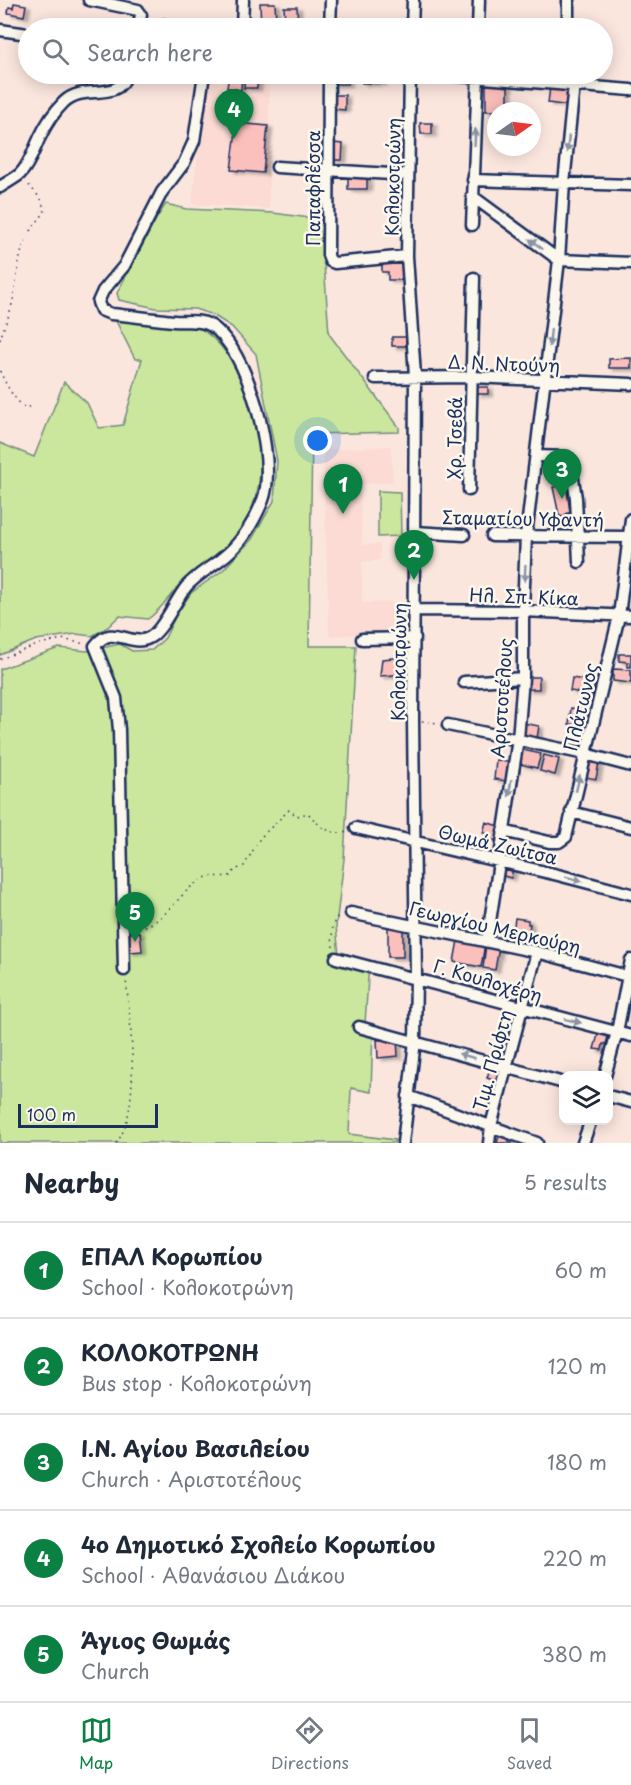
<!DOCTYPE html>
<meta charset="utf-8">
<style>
body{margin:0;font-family:"Playpen Sans",sans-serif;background:#f2f2f3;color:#1f2937}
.controls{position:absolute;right:18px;bottom:18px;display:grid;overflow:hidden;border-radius:12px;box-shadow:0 3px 15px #0003}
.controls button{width:54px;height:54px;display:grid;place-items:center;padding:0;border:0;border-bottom:2px solid #e0e1e3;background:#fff;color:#1f2937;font:30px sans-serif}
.compass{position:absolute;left:487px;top:102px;width:54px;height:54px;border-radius:50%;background:#fff;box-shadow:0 3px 15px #0003;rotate:76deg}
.scale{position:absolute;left:18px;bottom:15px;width:140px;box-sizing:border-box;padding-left:6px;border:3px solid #1b2f5e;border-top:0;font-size:16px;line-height:21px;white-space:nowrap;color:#1b2f5e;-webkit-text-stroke:4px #fbf7ec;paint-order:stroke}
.you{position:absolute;left:318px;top:441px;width:21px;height:21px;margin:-15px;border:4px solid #fff;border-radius:50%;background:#1a73e8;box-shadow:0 0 0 9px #1a73e833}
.badge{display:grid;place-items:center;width:39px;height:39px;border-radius:50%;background:#0b8043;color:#fff;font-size:20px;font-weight:700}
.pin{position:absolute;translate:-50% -50px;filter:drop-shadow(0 2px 3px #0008)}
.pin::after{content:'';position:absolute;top:32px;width:21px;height:18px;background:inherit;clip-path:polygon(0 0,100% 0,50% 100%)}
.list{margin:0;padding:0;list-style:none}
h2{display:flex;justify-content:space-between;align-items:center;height:78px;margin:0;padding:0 24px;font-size:26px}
h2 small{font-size:20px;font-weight:400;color:#747a83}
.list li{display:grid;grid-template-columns:39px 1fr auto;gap:18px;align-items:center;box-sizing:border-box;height:96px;padding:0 24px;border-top:2px solid #e0e1e3}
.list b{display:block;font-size:22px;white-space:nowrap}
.list p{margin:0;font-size:20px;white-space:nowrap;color:#747a83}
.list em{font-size:20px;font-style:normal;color:#747a83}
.icon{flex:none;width:33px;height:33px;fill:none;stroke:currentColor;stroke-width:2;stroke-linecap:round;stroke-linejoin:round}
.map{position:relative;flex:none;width:631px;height:1143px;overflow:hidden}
.search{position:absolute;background:#fff;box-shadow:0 3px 15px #0003;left:18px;right:18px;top:18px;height:66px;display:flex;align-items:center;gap:15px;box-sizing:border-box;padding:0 21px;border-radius:33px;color:#747a83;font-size:22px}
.sheet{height:558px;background:#fff}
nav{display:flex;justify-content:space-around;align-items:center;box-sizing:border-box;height:84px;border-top:2px solid #e0e1e3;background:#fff;font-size:16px;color:#747a83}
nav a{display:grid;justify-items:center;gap:3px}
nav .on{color:#0b8043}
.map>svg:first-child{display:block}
.built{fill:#fbdbd4}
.green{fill:#cbe79d;stroke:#738b7e;stroke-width:1.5}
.building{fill:#fcc0bc;stroke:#1b2f5e;stroke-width:1.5;filter:url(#shadow)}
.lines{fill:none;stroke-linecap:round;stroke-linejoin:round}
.minor-casing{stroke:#1b2f5e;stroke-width:15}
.path{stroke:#1b2f5e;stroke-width:1.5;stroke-dasharray:1.5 4.5;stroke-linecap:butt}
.minor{stroke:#fbf7ec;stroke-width:10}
.oneway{fill:#8b93a5}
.labels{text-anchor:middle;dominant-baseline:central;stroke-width:5;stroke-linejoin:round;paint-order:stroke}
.street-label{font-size:18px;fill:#1b2f5e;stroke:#fbf7ec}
</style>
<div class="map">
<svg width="631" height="1143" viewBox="0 0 631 1143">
<defs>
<filter id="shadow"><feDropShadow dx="4.5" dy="2.5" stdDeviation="1.5" flood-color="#0004"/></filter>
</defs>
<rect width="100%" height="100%" fill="#fbe6de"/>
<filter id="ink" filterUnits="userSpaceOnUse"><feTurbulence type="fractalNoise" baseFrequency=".0167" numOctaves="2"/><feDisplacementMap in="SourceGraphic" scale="12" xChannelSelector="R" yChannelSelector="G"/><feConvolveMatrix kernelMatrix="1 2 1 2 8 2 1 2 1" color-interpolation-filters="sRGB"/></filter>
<g filter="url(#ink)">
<path class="built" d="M207 74H269V209L192 204Z
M391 446 393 482 360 484 362 545 380 544V560L362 562V603L392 602 394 632 329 636 323 450Z"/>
<path class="green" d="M166 204 186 209 273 213 324 220V263L329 334 399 427V432L312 434 309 646H356L344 859 336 926 339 955 369 963 365 1024 373 1027 371 1092 351 1088 349 1134 395 1140 394 1143H0V669L59 648 87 651 120 644 132 651 152 650 165 638 176 615 191 593 223 570 252 539 274 501 277 461 256 354 232 327 213 315 195 309 156 308 119 300 117 293 158 216Z
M115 319 194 325C222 338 241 372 248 400 252 415 257 430 259 445 264 479 255 516 231 542 216 559 195 570 179 586 168 597 161 610 148 619L119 616 108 627 92 636 76 634 36 640 0 655V443L34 457 64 382 87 403 99 428 123 425 142 359H135Z
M378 491 400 492 401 536 378 537Z"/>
<path class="building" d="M14 3 26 5 24 16 8 13 9 7 13 8Z
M260 3H275L276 21H285L284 7H297L298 28H261Z
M163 18 174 20 173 28H162Z
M185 22 200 25V28H184Z
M229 74H242L241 90 227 88Z
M245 74H258L257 88H244Z
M333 74H347L348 84H333Z
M362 74H382V83H362Z
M486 84H508V111H486Z
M550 87 572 89 571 106 548 103Z
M333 95H345V110L333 109Z
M237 123 268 126 263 173 231 170Z
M420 123H432V134H421Z
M333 143 343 144 342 160H332Z
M348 173 367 174V189H348Z
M382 259H402L403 280H388V272H382Z
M392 337H406V346H392Z
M631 358V368H609V359Z
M477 387H488V394H477Z
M566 485 570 512 561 517 559 515 553 487Z
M619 654H631V667H628V662L619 661Z
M405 657 407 674 380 676 382 659Z
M613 669 631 670V683L613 681Z
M527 677H539V689H527Z
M572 678 595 682 593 695 570 691Z
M571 708 586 710 584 726 569 724Z
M523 723 539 726 537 738 522 735Z
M523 750 541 754 537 768 520 764Z
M544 755 559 759 555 775 540 771Z
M589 759 599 762 596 779 585 777Z
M496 760 508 762 506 781 494 779Z
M486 822 498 826 497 841 489 839 490 834 483 833Z
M502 865 513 868 511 878 500 875Z
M515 918 528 920V924H530L528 936 523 935 522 942 512 940Z
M388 925H403V957H388Z
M140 932 142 951 130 952 128 933Z
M458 940 485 944 481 967 454 962Z
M486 945 499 947 495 970 483 968Z
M599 1031 609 1033 606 1044H603L602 1050 594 1049Z
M397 1039 398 1056 378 1058 377 1040Z
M490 1068 501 1072 498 1082 487 1078Z
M499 1136 513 1140 512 1143H497Z"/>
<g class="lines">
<g class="minor-casing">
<path id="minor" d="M89 0 138 10
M568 0V28
M138 28 141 15
M242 28 243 0
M330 28 331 0
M412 28 413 0
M478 28 479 0
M0 30 28 34
M329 74 328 255 330 261 335 263 407 256
M434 74 631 90
M277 167 407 175
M473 180 631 185
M0 187C6 183 14 179 20 174 30 164 34 149 40 137 46 124 54 112 64 102 85 82 117 104 127 74
M472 196 559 260 631 263
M472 225 478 74
M375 378 472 377 631 384
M536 456 567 457 570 460 576 498 579 562
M469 490 474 278
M415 532 464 535
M492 536 631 537
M415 610 523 611 631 616
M362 639 415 638
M464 682 523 678
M448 725 585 754 631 766
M571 812 631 827
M356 828 558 875 631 894
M503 831 549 842H559L566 837 619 616 631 519
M351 913 537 952 631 977
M487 941 518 739 523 678V611L526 536 559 260 564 183 574 85
M336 958 631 1036
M124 970 119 730 116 698 95 646C113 621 132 651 152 636 165 626 175 601 186 587 195 576 210 568 221 559 240 545 254 522 263 500 278 461 248 347 210 325 199 319 186 322 174 321 153 319 132 316 111 314L101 310 98 302 103 291 124 266 162 192 184 163 194 141 204 74
M359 1027 564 1083
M605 1076 617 1032 631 960
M408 1096 537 1143
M608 1096 631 1102
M403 1143 415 1041 416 977 413 719 415 376 407 256 410 74
M489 1143 491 1126 506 1068 537 952
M583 1143 591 1120"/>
</g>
<path class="path" d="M0 340C3 329 8 319 11 308 22 265 12 251 45 212L41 199 27 183
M0 371C6 385 13 398 25 408L31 406
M0 659 40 644 62 639 85 644
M422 721 438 723
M133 928C164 928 177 893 202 879 211 874 220 878 230 876L235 870 244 866 260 838 289 810 297 816 308 813C319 826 330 836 347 832
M333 947C332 935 330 921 341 914
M116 1143C142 1113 130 1018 126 980"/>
<use href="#minor" class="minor"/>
</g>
<defs><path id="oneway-solid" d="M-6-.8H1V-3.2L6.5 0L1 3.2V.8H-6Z" transform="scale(1.5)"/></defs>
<g class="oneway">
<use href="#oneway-solid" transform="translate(475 137) rotate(-87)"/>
<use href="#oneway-solid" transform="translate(568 144) rotate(96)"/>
<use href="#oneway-solid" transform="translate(536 244) rotate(-143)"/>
<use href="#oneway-solid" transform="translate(550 338) rotate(96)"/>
<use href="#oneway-solid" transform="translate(525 573) rotate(93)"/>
<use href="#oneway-solid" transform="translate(578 783) rotate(-77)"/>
<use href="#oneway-solid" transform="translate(510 788) rotate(99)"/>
<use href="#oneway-solid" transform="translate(574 879) rotate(15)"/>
<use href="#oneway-solid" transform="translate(573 1021) rotate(14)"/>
<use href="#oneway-solid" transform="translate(467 1056) rotate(-164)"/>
</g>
</g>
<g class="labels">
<g class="street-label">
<text transform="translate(392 177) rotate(-89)">Κολοκοτρώνη</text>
<text transform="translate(312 188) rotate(-90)">Παπαφλέσσα</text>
<text transform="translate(504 363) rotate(2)">Δ. Ν. Ντούνη</text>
<text transform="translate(454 438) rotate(-89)">Χρ. Τσεβά</text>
<text transform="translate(523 518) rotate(1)">Σταματίου Υφαντή</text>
<text transform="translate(524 596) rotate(2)">Ηλ. Σπ. Κίκα</text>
<text transform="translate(398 662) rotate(-89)">Κολοκοτρώνη</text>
<text transform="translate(501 698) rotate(-86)">Αριστοτέλους</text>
<text transform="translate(580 707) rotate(-76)">Πλάτωνος</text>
<text transform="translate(498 844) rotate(13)">Θωμά Ζωίτσα</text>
<text transform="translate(495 927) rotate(13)">Γεωργίου Μερκούρη</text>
<text transform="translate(488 980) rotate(16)">Γ. Κουλοχέρη</text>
<text transform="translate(492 1060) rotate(-75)">Τιμ. Πρίφτη</text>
</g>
</g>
</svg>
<div class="controls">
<button><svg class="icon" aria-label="layers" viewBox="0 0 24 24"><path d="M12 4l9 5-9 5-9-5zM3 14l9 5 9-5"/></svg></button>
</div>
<svg class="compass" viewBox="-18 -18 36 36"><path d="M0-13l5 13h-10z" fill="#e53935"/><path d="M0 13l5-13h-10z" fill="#747a83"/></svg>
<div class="scale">100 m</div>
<div class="you"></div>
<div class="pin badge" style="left:343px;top:514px">1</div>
<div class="pin badge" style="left:414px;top:580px">2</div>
<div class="pin badge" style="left:562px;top:499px">3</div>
<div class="pin badge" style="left:234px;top:139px">4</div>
<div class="pin badge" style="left:135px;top:942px">5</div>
<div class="search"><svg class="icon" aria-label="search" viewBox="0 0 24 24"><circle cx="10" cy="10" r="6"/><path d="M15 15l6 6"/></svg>Search here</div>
</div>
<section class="sheet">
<h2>Nearby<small>5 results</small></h2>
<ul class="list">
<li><span class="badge">1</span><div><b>ΕΠΑΛ Κορωπίου</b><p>School · Κολοκοτρώνη</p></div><em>60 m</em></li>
<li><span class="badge">2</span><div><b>ΚΟΛΟΚΟΤΡΩΝΗ</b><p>Bus stop · Κολοκοτρώνη</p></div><em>120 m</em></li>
<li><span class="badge">3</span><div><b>Ι.Ν. Αγίου Βασιλείου</b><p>Church · Αριστοτέλους</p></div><em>180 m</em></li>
<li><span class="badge">4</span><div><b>4ο Δημοτικό Σχολείο Κορωπίου</b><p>School · Αθανάσιου Διάκου</p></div><em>220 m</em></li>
<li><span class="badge">5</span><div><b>Άγιος Θωμάς</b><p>Church</p></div><em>380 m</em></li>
</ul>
</section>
<nav>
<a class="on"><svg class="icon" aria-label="map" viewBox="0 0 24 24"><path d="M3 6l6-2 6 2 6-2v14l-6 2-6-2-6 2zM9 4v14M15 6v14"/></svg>Map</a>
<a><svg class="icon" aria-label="directions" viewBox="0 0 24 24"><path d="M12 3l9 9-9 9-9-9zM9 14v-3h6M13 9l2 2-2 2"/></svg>Directions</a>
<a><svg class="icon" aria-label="saved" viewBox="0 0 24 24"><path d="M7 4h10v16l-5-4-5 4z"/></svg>Saved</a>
</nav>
